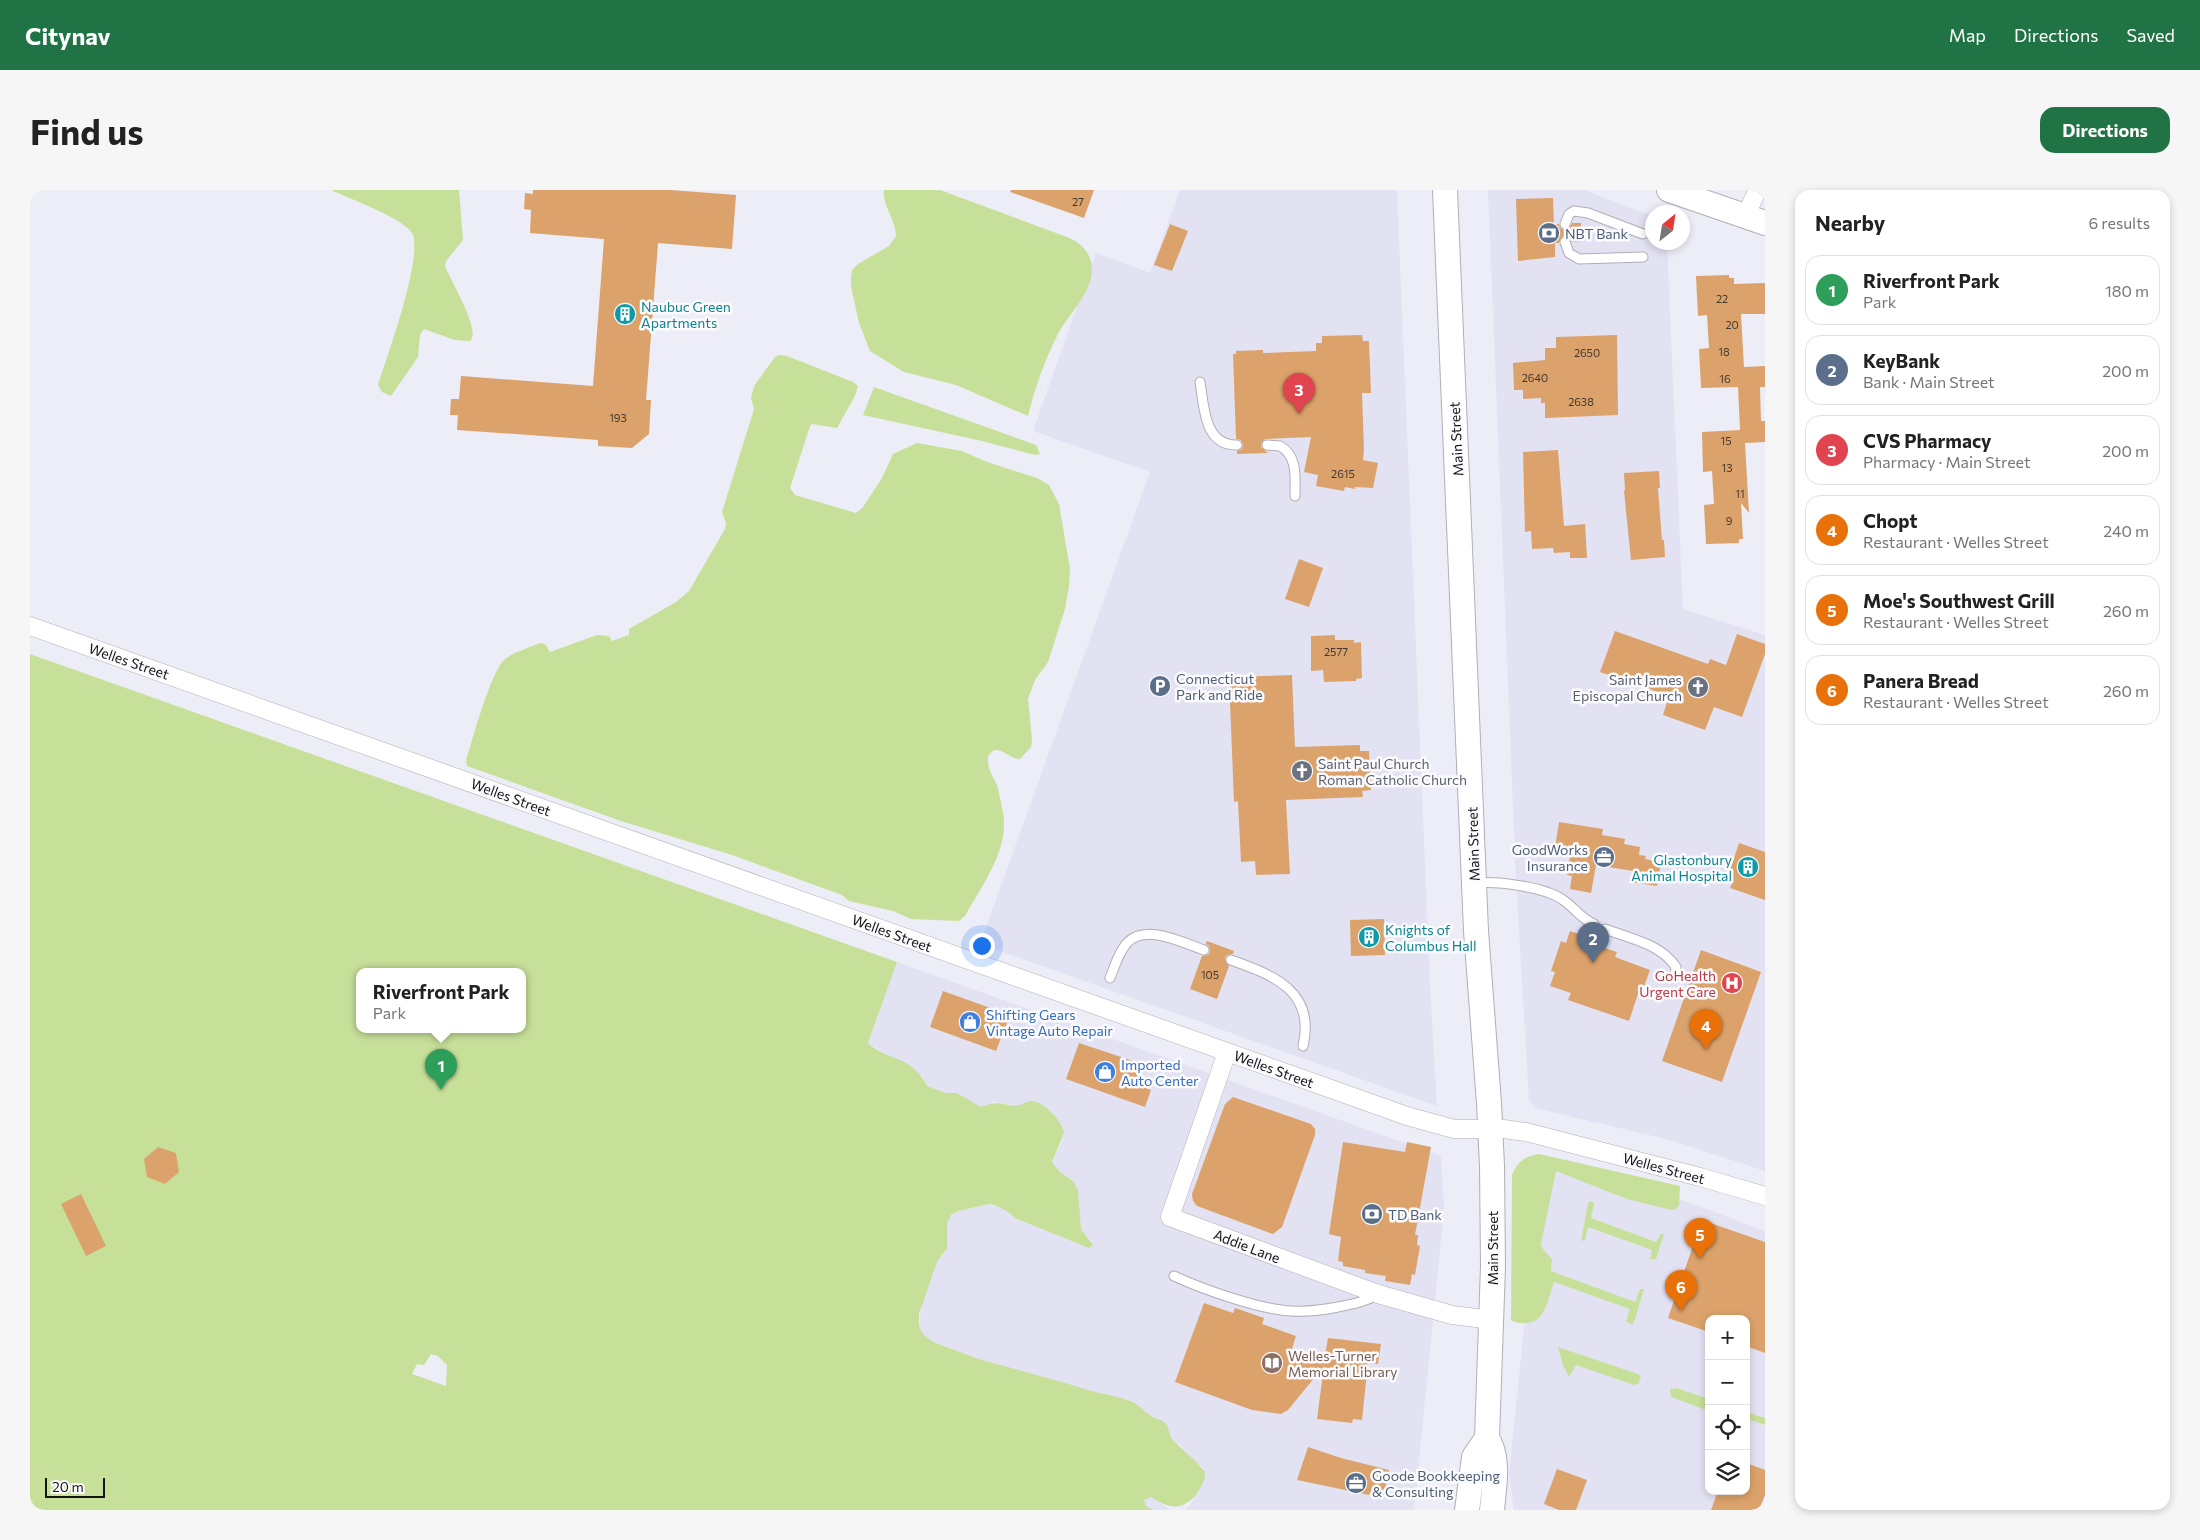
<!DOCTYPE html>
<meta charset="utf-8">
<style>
body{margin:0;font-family:Commissioner,sans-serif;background:#f6f6f6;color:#222}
.controls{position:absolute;right:15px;bottom:15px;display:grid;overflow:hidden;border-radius:10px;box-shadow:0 2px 8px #0003}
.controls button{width:45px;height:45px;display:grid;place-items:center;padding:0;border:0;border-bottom:1px solid #e0e0e0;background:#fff;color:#222;font:25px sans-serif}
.compass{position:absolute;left:1615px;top:15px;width:45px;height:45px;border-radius:50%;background:#fff;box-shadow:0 2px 8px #0003;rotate:30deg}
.scale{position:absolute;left:15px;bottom:12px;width:60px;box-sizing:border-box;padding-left:5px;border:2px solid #151518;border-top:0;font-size:14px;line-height:18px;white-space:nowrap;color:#151518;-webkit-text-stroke:4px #fbfbfd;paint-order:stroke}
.you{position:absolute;left:951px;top:755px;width:18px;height:18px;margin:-12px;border:4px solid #fff;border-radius:50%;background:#1a73e8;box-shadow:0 0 0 8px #1a73e833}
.badge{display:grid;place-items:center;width:32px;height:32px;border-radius:50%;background:#207345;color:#fff;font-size:16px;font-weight:700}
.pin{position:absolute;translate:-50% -41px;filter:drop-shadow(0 1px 2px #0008)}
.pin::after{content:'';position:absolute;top:26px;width:18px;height:15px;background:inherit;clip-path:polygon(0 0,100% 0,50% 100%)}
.popup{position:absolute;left:326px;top:778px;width:170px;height:65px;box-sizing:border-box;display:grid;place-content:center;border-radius:10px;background:#fff;filter:drop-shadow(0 1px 4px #0005);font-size:16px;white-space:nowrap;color:#767676}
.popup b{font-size:19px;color:#222}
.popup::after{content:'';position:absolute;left:50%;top:100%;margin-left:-10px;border:10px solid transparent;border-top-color:#fff}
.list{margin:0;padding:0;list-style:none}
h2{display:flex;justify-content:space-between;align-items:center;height:65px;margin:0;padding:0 20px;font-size:21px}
h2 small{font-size:16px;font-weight:400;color:#767676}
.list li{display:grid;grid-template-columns:32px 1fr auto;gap:15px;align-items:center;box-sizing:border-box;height:70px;margin:0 10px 10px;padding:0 10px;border:1px solid #e0e0e0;border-radius:15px}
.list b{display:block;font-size:19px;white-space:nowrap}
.list p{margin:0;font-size:16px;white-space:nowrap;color:#767676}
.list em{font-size:16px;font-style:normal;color:#767676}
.icon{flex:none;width:28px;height:28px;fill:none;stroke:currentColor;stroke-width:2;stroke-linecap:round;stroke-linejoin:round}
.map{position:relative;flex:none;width:1735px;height:1320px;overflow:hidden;border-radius:15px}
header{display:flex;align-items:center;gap:30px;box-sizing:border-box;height:70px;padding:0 25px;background:#207345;color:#fff}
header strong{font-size:24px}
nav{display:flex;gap:28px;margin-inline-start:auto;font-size:18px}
.intro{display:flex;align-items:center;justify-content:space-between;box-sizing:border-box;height:120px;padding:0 30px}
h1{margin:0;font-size:35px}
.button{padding:12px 22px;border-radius:15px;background:#207345;color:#fff;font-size:18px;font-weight:700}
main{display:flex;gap:30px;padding:0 30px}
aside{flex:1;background:#fff;border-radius:15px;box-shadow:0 2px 8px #0003}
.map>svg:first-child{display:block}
.built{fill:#e2e2f3;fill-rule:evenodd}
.green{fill:#c7e099;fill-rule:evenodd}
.building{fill:#dca26b}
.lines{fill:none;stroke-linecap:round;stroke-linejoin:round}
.service-casing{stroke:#afafb9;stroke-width:11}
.minor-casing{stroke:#afafb9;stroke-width:19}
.secondary-casing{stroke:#afafb9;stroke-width:26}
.service{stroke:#fff;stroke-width:9}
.minor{stroke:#fff;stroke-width:18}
.secondary{stroke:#fff;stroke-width:24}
.labels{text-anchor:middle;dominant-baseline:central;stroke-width:5;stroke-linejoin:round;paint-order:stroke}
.number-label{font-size:11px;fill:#47382d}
.service-label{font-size:14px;fill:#4e5e75;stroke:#fbfbfd;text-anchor:start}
.culture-label{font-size:14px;fill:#0d838f;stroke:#fbfbfd;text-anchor:start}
.street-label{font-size:14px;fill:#151518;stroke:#fbfbfd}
.worship-label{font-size:14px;fill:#5b616d;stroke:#fbfbfd;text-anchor:end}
.health-label{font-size:14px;fill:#be3a42;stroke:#fbfbfd;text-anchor:end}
.shop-label{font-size:14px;fill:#366cbe;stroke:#fbfbfd;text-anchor:start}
.education-label{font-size:14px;fill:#785e54;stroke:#fbfbfd;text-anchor:start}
</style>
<header>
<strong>Citynav</strong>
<nav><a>Map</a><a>Directions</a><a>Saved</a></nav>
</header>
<div class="intro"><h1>Find us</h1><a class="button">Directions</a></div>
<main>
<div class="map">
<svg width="1735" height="1320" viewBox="0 0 1735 1320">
<rect width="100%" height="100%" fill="#ededf7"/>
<path class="built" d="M1150 0H1367L1400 796 1407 916 950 754 1120 282 1003 241 1049 111 1061 87V77L1066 63 1120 83Z
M1458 0H1554L1622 26V52L1637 53 1653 419 1735 445V981L1640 950 1505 918 1499 911 1486 690Z
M867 772 1411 966 1414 1019 1384 1320H1153L1160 1316 1174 1292 1173 1277 1165 1272 1150 1255 1144 1251 1134 1232 1122 1226 1097 1209 1061 1202 1046 1196 949 1169 903 1152 893 1144 889 1136 892 1111 907 1072 917 1058V1033L921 1025 928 1021 959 1014 965 1015 978 1022 985 1028 1062 1051 1050 1039 1048 1000 1043 991 1030 982 1022 972 1033 949 1005 911 1001 910 991 916 964 912 951 917 927 903H916L897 896 892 886 838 853Z
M1503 975 1655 1011 1735 1041V1320H1484L1479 1284 1506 1021ZM1679 1129H1716V1301H1679Z
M1121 1307 1141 1320H1123L1116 1316 1114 1310Z"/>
<path class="green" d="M301 0H429L433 50 416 71 415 76C420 90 452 141 440 151L425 150 394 139 390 145 388 167 361 206 352 202 348 195C357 168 394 64 382 43 373 28 318 8 301 0Z
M854 0H910L1037 47C1050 52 1061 62 1062 78 1063 103 1037 125 1027 146 1014 172 1005 198 998 226L926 195 874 182 840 161 829 133 821 96V87L822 80 828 74 859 56 866 46C866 29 852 16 854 0Z
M749 165 757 166 823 192 828 196 825 206 807 238 782 234 780 236 760 298 765 305 826 323 833 317 852 288 863 264 887 253 932 261 957 272 1007 288 1019 295 1029 314 1040 379 1039 396 1035 419 1018 472 1005 490 998 509 1002 550 1001 557 990 569C980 569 974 559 964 560L958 566C957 578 962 585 967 595 969 603 971 611 972 618 982 656 953 694 935 726L929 731 881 729 863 721 819 711 812 705 702 665 591 631 437 576 436 570C444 545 458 492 472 472 480 463 499 458 510 453L515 454 520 462 567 445 579 446 582 451 599 445V439L646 412 659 401 695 339 696 333 692 322 724 219 721 208 724 196 745 167Z
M844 197 1006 255 1010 264 1005 265 952 251 833 225Z
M0 464 867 772 838 853C859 872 882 865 897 896L916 903H927L951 917C972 909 972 917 989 915 994 915 998 910 1003 911 1015 913 1033 932 1034 943L1022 972 1030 982 1043 991 1048 1000 1051 1039 1063 1055 1059 1058 985 1028 978 1022 965 1015 959 1014 928 1021 921 1025 917 1033V1058L907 1072 889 1124V1136L893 1144 903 1152 949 1169 1046 1196C1063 1203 1081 1204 1098 1210 1108 1213 1114 1222 1123 1227 1126 1229 1131 1229 1134 1232 1140 1236 1138 1246 1144 1251 1149 1256 1174 1278 1175 1283 1176 1291 1170 1298 1167 1304 1153 1320 1141 1320 1121 1307L1114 1310 1116 1316 1123 1320H0ZM330 781H492V839H330ZM401 1164 408 1166 417 1175 416 1196 382 1184 387 1174 394 1175Z
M1509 964 1650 996 1649 1015 1646 1019 1641 1020 1597 1009 1526 981 1511 1054 1513 1059 1522 1069 1521 1081 1605 1112 1610 1099H1614L1605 1129 1602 1135 1596 1131 1600 1119 1524 1092C1518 1108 1516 1135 1493 1133 1488 1133 1485 1133 1481 1130L1482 985C1487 972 1495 966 1509 964Z
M1561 1011 1564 1013 1561 1028 1626 1052 1631 1044H1634L1626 1069H1620L1622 1060 1558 1037 1555 1050 1551 1051 1558 1013Z
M1528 1157 1608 1184 1611 1187 1608 1194 1604 1195 1546 1175 1539 1187 1533 1175Z
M1646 1198 1679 1209V1221L1641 1207 1640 1199Z
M1716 1222 1735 1228V1235L1721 1230 1716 1240Z"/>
<path class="building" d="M503 0H641L706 5 702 59 628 53 616 210H621L619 244 602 258 568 256V250L427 240 428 225H420L421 209H429L431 186 563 196 574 49 500 43 501 20 494 19 495 3 503 4Z
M981 0H1064L1054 28 980 2Z
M1523 8 1524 34H1529L1530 38 1535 40 1539 39 1542 33H1551V52H1542L1539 47 1533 46 1529 53H1525V67L1488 71 1486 9Z
M1140 34 1158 41 1142 81 1124 75Z
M1699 85V88H1704V94L1735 93V124H1711L1714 177 1735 176V197H1730L1731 231H1735V252L1715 253 1719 323 1711 313 1713 349H1709V353L1676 354 1674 315 1684 314 1682 281 1673 282 1672 242 1710 240 1708 197 1671 198 1669 159 1679 158 1677 125 1668 126 1666 86Z
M1332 145 1333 151H1339L1341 203H1332L1334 260 1333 270 1348 273 1343 298 1325 297V299L1315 297 1314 301 1286 296 1288 285 1274 282 1281 247 1235 249 1232 252 1231 257 1238 263 1207 264V261L1212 259 1213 255 1211 250 1206 249 1203 164H1206V161L1233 160V163L1286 161V153H1292V146Z
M1587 145 1588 225 1515 228V213H1511V208L1493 209V200H1484L1483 173 1515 170V158H1526V147Z
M1528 260 1534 336 1555 334 1557 368H1540V362L1524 363 1523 358 1502 359 1501 341 1495 342 1493 262Z
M1629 281 1630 298H1628L1632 350H1634L1635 367 1601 370 1594 301 1595 300 1594 283Z
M1269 369 1293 378 1279 417 1255 409Z
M1585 441 1678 474 1680 469 1696 475 1707 444 1735 454V464L1712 527 1684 517 1675 540 1633 525 1639 506 1570 482Z
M1305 445V450H1324V453L1331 452 1332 488 1326 489V491L1294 492 1293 480 1281 481V446Z
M1262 485 1265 557 1330 555V561H1339L1341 600 1332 601 1333 607 1256 610 1260 684 1226 685 1225 671 1211 672 1208 611 1204 612 1199 487Z
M1529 632 1573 639 1572 645 1595 649 1594 654 1610 657 1609 665 1616 666 1615 669 1631 672 1627 696 1601 692 1603 681 1566 675 1561 703 1540 699 1542 686 1537 685 1540 666 1524 664Z
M1709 653 1735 662V710L1700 698 1702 693 1696 692Z
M1354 729 1355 765 1321 766 1320 730Z
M1540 741 1571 751 1569 756 1587 762 1585 767 1620 780 1612 802 1609 801 1599 831 1538 810 1541 803 1520 796 1525 782 1521 781 1531 751 1536 753Z
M1177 751 1204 761 1203 764 1197 765 1195 768 1199 776 1187 809 1160 799 1172 766 1178 765 1180 762 1179 756 1176 754Z
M1671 760 1731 782 1692 892 1632 871Z
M913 801 980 825 966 861 900 837Z
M1049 853 1115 875 1108 895 1121 900 1115 917 1036 889Z
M1203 907 1281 934 1285 939V945L1252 1037 1243 1044 1167 1016 1163 1011 1162 1004 1195 914Z
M1313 952 1375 962 1377 952 1401 957 1385 1045H1388L1387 1055 1390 1056 1385 1085 1382 1084 1380 1095 1355 1091 1356 1086 1335 1083V1080L1313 1076V1072L1308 1071 1311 1047 1299 1044Z
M128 957 146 963 149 982 135 994 117 987 114 969Z
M51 1004 76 1056 56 1066 31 1014Z
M1672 1030 1735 1052V1163L1716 1156V1129H1679V1142L1638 1128Z
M1174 1113 1203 1123 1205 1118 1234 1128 1232 1134 1266 1146 1261 1162 1295 1166 1298 1148 1351 1154 1348 1174 1338 1173 1332 1230 1323 1229 1322 1233 1287 1229 1294 1176 1258 1220 1251 1224 1222 1220 1145 1192Z
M1278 1257 1311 1268 1359 1280 1354 1305 1340 1303 1339 1305 1267 1290Z
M1716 1273 1735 1280V1305L1729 1320H1681L1688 1301H1716Z
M1527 1279 1557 1290 1546 1320H1529L1514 1314Z"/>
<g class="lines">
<g class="service-casing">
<path id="service" d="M1535 34 1539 24 1544 21 1558 23 1613 44
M1535 52 1539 63 1549 69 1613 67
M1170 192C1174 216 1174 256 1207 255
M1237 255 1250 256C1268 266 1265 288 1265 306
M1446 693C1468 691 1515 697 1533 710 1544 717 1551 729 1564 734
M1575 739C1599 748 1631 754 1646 777L1645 786
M1201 770C1243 785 1286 801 1273 856
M1080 788C1085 776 1088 763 1097 753 1116 733 1153 753 1174 760
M1144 1086C1172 1099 1231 1120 1262 1121 1278 1122 1293 1120 1308 1117 1323 1114 1335 1112 1348 1104"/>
</g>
<g class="minor-casing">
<path id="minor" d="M1715 26 1728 0
M0 436 1377 926 1424 939H1474L1496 942 1670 987 1735 1006
M1197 862 1140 1027 1348 1104 1422 1125 1462 1130"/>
</g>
<g class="secondary-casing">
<path id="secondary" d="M1415 0 1446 741 1459 913 1462 976 1463 1076 1457 1248C1470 1268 1464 1297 1462 1320
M1639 0 1735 33
M1437 1320 1444 1267 1457 1248"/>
</g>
<use href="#service" class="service"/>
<use href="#minor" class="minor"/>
<use href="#secondary" class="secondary"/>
</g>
<defs>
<g id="bank-disc" transform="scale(1.125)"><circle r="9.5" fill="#5c6f8a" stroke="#fbfbfd"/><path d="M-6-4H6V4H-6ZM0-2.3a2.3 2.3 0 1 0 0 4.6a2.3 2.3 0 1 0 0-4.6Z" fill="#fff"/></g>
<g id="building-disc" transform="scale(1.125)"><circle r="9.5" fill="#0f9aa8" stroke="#fbfbfd"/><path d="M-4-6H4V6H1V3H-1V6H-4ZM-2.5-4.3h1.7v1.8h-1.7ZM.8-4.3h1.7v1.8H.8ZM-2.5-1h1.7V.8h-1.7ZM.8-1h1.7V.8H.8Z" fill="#fff"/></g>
<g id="parking-disc" transform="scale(1.125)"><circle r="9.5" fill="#5c6f8a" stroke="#fbfbfd"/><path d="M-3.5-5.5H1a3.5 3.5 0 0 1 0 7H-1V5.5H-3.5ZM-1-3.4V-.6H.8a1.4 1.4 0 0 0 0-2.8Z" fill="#fff"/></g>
<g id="church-disc" transform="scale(1.125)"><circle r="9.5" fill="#6b7280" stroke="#fbfbfd"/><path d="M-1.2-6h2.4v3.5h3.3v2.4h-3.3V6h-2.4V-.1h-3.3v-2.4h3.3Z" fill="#fff"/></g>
<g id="office-disc" transform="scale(1.125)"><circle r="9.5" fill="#5c6f8a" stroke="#fbfbfd"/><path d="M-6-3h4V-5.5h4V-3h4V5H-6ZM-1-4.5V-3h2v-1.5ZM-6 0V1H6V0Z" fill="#fff"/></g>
<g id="hospital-disc" transform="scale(1.125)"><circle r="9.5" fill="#e0444e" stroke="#fbfbfd"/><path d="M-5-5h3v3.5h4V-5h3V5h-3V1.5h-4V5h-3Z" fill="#fff"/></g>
<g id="shop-disc" transform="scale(1.125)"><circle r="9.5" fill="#3f7fe0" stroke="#fbfbfd"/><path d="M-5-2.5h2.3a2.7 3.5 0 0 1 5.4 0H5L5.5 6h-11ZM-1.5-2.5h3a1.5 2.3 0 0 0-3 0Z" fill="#fff"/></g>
<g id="library-disc" transform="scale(1.125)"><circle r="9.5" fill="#8d6e63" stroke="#fbfbfd"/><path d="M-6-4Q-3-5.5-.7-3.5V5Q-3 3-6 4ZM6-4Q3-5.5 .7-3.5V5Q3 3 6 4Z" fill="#fff"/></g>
</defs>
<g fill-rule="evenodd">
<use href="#bank-disc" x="1519" y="43"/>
<use href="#building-disc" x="595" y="124"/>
<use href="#parking-disc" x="1130" y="496"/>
<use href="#church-disc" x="1668" y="497"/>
<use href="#church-disc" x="1272" y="581"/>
<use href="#office-disc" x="1574" y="667"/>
<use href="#building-disc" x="1718" y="677"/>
<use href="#building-disc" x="1339" y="747"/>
<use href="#hospital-disc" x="1702" y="793"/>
<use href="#shop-disc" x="940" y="832"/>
<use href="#shop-disc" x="1075" y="882"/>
<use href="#bank-disc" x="1342" y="1024"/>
<use href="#library-disc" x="1242" y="1173"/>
<use href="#office-disc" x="1326" y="1293"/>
</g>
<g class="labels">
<g class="number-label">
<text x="1048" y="11">27</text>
<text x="1692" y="108">22</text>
<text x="1702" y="134">20</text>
<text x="1694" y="161">18</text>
<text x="1557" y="162">2650</text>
<text x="1505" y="187">2640</text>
<text x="1695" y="188">16</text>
<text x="1551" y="211">2638</text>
<text x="588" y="227">193</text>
<text x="1696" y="250">15</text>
<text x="1697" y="277">13</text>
<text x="1313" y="283">2615</text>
<text x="1710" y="303">11</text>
<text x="1699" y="330">9</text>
<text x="1306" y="461">2577</text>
<text x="1180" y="784">105</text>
</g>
<g class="service-label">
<text x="1535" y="43">NBT Bank</text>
<text x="1146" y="488">Connecticut<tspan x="1146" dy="16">Park and Ride</tspan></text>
<text x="1558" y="659" text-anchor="end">GoodWorks<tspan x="1558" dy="16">Insurance</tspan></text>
<text x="1358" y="1024">TD Bank</text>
<text x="1342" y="1285">Goode Bookkeeping<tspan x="1342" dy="16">&amp; Consulting</tspan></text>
</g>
<g class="culture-label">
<text x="611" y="116">Naubuc Green<tspan x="611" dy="16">Apartments</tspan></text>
<text x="1702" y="669" text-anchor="end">Glastonbury<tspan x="1702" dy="16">Animal Hospital</tspan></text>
<text x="1355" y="739">Knights of<tspan x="1355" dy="16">Columbus Hall</tspan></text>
</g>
<g class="street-label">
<text transform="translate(1426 249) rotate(-93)">Main Street</text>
<text transform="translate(99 471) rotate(19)">Welles Street</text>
<text transform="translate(481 607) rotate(20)">Welles Street</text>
<text transform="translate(1443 654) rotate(-92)">Main Street</text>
<text transform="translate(862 743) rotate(20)">Welles Street</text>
<text transform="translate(1244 879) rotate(20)">Welles Street</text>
<text transform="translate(1634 978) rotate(15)">Welles Street</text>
<text transform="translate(1217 1056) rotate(21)">Addie Lane</text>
<text transform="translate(1462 1058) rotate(-90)">Main Street</text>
</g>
<g class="worship-label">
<text x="1652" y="489">Saint James<tspan x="1652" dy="16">Episcopal Church</tspan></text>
<text x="1288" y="573" text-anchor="start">Saint Paul Church<tspan x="1288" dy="16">Roman Catholic Church</tspan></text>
</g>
<g class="health-label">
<text x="1686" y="785">GoHealth<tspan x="1686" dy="16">Urgent Care</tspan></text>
</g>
<g class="shop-label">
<text x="956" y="824">Shifting Gears<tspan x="956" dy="16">Vintage Auto Repair</tspan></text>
<text x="1091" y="874">Imported<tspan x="1091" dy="16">Auto Center</tspan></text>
</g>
<g class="education-label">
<text x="1258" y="1165">Welles-Turner<tspan x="1258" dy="16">Memorial Library</tspan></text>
</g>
</g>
</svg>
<div class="controls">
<button>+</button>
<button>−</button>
<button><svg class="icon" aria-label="locate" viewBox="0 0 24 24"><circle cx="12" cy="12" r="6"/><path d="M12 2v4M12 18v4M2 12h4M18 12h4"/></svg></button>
<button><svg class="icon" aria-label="layers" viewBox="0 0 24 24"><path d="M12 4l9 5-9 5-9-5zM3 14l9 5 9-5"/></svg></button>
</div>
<svg class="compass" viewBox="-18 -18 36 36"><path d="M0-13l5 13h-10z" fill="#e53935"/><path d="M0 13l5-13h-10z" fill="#767676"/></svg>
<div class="scale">20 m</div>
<div class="you"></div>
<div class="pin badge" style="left:411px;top:900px;background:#2e9e5b">1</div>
<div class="popup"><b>Riverfront Park</b>Park</div>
<div class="pin badge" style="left:1563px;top:773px;background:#5c6f8a">2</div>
<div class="pin badge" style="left:1269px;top:224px;background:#e0444e">3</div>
<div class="pin badge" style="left:1676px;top:860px;background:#e8710a">4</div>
<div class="pin badge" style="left:1670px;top:1069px;background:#e8710a">5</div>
<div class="pin badge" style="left:1651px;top:1121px;background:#e8710a">6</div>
</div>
<aside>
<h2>Nearby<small>6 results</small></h2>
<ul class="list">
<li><span class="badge" style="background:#2e9e5b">1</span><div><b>Riverfront Park</b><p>Park</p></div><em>180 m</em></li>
<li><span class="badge" style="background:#5c6f8a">2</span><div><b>KeyBank</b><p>Bank · Main Street</p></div><em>200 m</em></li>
<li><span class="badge" style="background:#e0444e">3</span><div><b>CVS Pharmacy</b><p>Pharmacy · Main Street</p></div><em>200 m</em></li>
<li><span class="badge" style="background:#e8710a">4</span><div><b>Chopt</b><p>Restaurant · Welles Street</p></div><em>240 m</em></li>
<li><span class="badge" style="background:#e8710a">5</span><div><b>Moe's Southwest Grill</b><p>Restaurant · Welles Street</p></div><em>260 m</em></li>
<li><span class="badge" style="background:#e8710a">6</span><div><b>Panera Bread</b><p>Restaurant · Welles Street</p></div><em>260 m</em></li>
</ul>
</aside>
</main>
